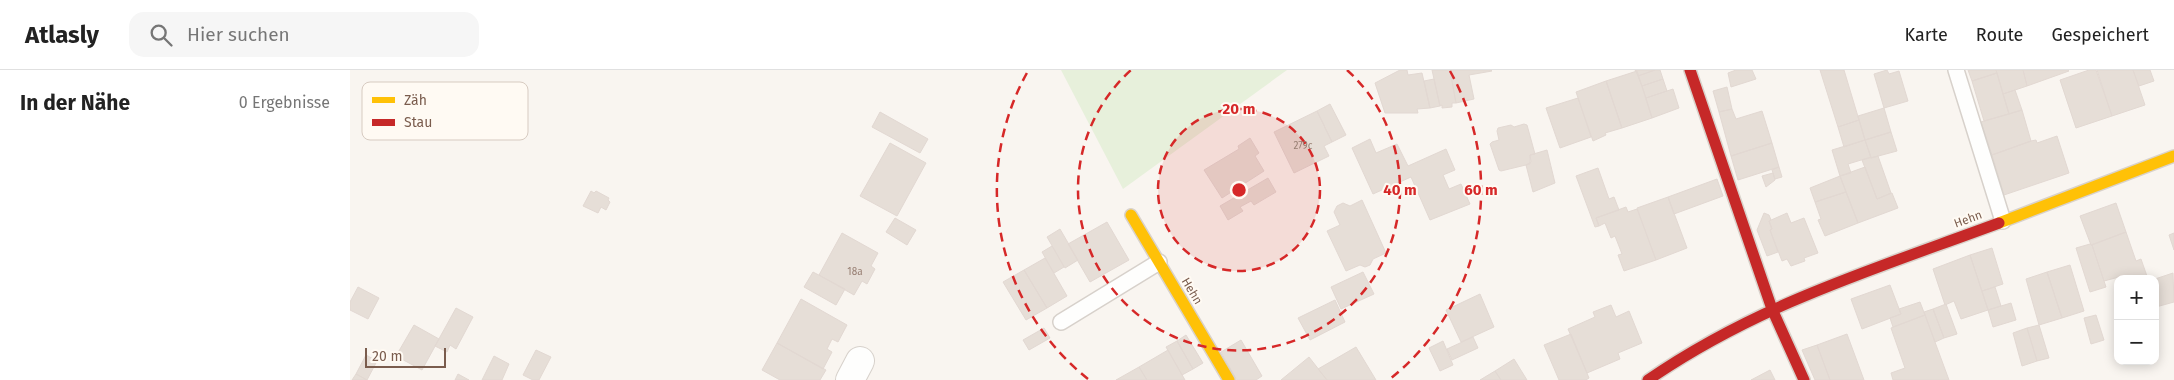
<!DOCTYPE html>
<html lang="de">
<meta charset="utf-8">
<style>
body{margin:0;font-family:"Fira Sans",sans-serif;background:#f6f6f6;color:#222}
.controls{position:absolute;right:15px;bottom:15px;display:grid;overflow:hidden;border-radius:10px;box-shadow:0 2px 12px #0003}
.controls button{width:45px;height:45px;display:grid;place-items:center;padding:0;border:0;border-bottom:1px solid #e0e0e0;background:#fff;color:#222;font:25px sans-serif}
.scale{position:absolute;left:15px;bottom:12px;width:81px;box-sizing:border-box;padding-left:5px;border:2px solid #7a5c4d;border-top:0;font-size:14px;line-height:18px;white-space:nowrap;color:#7a5c4d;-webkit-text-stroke:4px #fffaf3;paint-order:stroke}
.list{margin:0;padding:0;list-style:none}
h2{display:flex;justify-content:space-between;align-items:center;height:65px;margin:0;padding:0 20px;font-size:21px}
h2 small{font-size:16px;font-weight:400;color:#767676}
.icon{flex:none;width:28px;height:28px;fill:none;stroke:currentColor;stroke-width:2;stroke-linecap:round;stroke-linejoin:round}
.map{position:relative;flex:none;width:1824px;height:310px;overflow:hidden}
header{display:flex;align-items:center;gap:30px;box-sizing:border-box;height:70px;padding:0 25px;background:#fff;border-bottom:1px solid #e0e0e0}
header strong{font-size:24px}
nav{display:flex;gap:28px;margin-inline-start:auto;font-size:18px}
.search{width:350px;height:45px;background:#f6f6f6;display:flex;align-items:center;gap:12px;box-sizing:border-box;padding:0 18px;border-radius:15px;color:#767676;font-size:19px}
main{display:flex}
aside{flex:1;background:#fff}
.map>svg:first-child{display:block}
.green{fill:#e7f0db}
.building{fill:#e6ded7;stroke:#e2d8d2}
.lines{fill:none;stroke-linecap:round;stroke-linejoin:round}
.lane-casing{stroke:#d7d1cb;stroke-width:18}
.street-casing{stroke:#d7d1cb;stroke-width:30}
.slow-casing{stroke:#d9d2cb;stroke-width:14}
.jam-casing{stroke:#d9d2cb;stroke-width:14}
.lane{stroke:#fefefd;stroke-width:15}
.street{stroke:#fefefd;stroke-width:28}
.slow{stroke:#ffc107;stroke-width:11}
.jam{stroke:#c62828;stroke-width:11}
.ring{fill:none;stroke:#d62828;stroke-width:2.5;stroke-dasharray:9 6}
.labels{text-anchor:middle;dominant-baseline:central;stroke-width:4;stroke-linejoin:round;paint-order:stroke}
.number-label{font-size:10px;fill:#977e72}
.street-label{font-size:12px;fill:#7a5c4d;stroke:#fffaf3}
.key{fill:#fffaf3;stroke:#d7cbc1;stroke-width:1}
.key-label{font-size:14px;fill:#7a5c4d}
.centre{fill:#d62828;stroke:#fffaf3;stroke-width:2.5}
.ring-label{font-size:15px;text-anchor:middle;font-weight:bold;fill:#d62828;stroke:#fffaf3;stroke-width:4;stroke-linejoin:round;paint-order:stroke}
</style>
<header>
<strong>Atlasly</strong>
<div class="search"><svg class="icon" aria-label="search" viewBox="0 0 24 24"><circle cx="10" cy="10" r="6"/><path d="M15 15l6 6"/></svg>Hier suchen</div>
<nav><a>Karte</a><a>Route</a><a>Gespeichert</a></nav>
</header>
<main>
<aside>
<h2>In der Nähe<small>0 Ergebnisse</small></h2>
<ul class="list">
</ul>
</aside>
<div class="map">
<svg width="1824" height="310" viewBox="0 0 1824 310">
<rect width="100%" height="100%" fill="#f9f5f0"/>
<path class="green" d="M711 0H937L773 119Z"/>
<path class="building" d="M1050 0H1057L1058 5 1072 3 1080 38 1067 39 1068 43H1035L1025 13Z
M1082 0H1100L1106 33H1102V37L1092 38V35L1090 36Z
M1100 0H1141L1142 1 1119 5 1124 29 1106 33Z
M1285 0H1305L1288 6Z
M1305 0H1310L1313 9 1292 16 1288 6Z
M1386 0H1402L1406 9 1381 17 1378 3Z
M1470 0H1494L1509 50 1488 57Z
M1537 0 1539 4 1549 1 1558 31 1534 38 1524 4Z
M1618 0H1646L1647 3 1622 11Z
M1646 0H1673L1677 16 1653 24Z
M1673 0H1718L1719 1 1677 16Z
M1739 0H1746L1762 46 1726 58 1710 10Z
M1747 0H1783L1795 35 1762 46Z
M1783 0H1800L1804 11 1789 16Z
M1287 1 1302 48 1272 58 1256 11Z
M1647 3 1659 44 1634 51 1622 11Z
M1084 9 1090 36 1080 38 1074 11Z
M1313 9 1317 21 1296 28 1292 16Z
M1256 11 1272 58 1255 63 1256 65 1243 71 1226 22Z
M1377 17 1382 39 1369 42 1363 21Z
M1323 19 1329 38 1302 48 1296 28Z
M1665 20 1672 40 1659 44 1653 24Z
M1228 28 1241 67 1210 78 1196 38Z
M980 34 996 65 982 72 967 41Z
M1534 38 1541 62 1515 70 1508 46Z
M1382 39 1386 49 1412 41 1422 73 1381 86 1369 42Z
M1672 40 1681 71 1642 85 1631 52Z
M967 41 982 72 974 76 979 86 944 103 924 62Z
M530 42 578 69 570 83 522 57Z
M1509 50 1515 70 1494 77 1488 57Z
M1174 54 1177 55 1185 84 1180 85V94L1151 101 1149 100 1140 74 1142 72 1149 70 1147 61 1148 58 1161 55 1164 57Z
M1541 62 1547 81 1521 88 1515 70Z
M1707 66 1719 103 1654 125 1642 85 1681 71 1686 70 1687 73Z
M900 68 909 83 905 86 914 101 872 128 854 100 889 79 888 76Z
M1020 69 1026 83 1047 74 1058 96 1096 79 1105 100 1093 105 1099 119 1111 114 1120 134 1080 150 1061 107 1023 124 1002 78Z
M1515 70 1521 87 1498 94 1501 103 1490 106 1482 80Z
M540 73 576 93 547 146 510 126Z
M1422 73 1429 97 1388 110 1381 86Z
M1197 80 1205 113 1183 122 1176 95 1181 92 1180 85Z
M1528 86 1541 123 1527 129 1512 90Z
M1429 97 1432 107 1425 109 1422 100Z
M1515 97 1527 129 1542 123 1548 138 1508 153 1490 106Z
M1248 98 1259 129 1264 127 1269 140 1246 148 1249 156 1245 157 1226 106Z
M1423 103 1425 110 1416 117 1412 106Z
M1490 106 1496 122 1465 132 1460 118Z
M918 108 926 122 904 135 901 131 890 137 893 141 878 150 870 136Z
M1367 109 1373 126 1324 144 1318 127Z
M241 121 244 123 246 121 259 128 258 130 260 132 256 140 251 137 248 143 233 136Z
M1496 122 1508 153 1475 166 1468 150 1471 149 1465 132Z
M1318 127 1337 178 1306 190 1287 138Z
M1012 130 1036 183 1023 189 1020 195 1015 197 1010 195 996 201 977 161 990 155 984 142 987 136 993 133 1000 136Z
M1766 133 1776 162 1741 175 1730 146Z
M1276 137 1278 142 1287 139 1306 190 1274 201 1268 185 1272 184 1265 166 1261 168 1255 153 1249 156 1246 148Z
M1414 143 1419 145 1421 150 1419 151 1422 159 1420 160 1428 182 1417 186 1407 160Z
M1437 143 1441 153 1454 148 1468 183 1454 188 1455 191 1441 196 1437 189 1432 191 1420 160 1422 159 1419 151Z
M545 148 566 160 557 175 536 162Z
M757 152 779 190 740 212 718 174Z
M710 159 728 190 715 198 697 167Z
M1776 162 1786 191 1791 189 1798 209H1770L1769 207 1754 211 1742 175Z
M492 163 528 183 521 196 525 199 517 214 512 211 504 225 469 205Z
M1824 163V180L1819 165Z
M1740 174 1742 175 1756 217 1740 222 1726 178Z
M702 176 714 197 704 203 692 182Z
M1642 178 1653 214 1632 221 1620 185Z
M1620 185 1638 240 1611 249 1604 231 1595 235 1583 199Z
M695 188 717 226 697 238 674 200Z
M1720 195 1734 241 1712 248 1697 202Z
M674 200 697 238 676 250 653 212Z
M463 202 495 219 486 235 454 217Z
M1013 202 1024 224 991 239 981 217Z
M1697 202 1712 248 1689 255 1676 209Z
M1823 203 1824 232 1806 237 1805 209Z
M1540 215 1551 244 1512 259 1501 229Z
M8 217 29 228 18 249 0 240V232Z
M1645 217 1651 236 1638 240 1632 221Z
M1130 224 1144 257 1111 272 1096 240Z
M451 229 497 255 488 272 482 269 477 279 482 282 473 299 427 273Z
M985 230 995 252 960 270 948 248Z
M1570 232 1575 245 1543 257 1540 248 1551 244 1549 239Z
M1661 233 1666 250 1643 257 1638 240Z
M1596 234 1607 264 1594 268 1583 239Z
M1261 235 1266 247 1279 241 1292 273 1268 283 1270 289 1237 303 1218 259 1245 247 1243 242Z
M106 238 123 247 106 279 100 275 97 282 85 276Z
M1583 239 1594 268 1585 272 1574 242Z
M1575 245 1599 310H1543L1541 303 1555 298 1541 258Z
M1746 245 1754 270 1741 274 1734 248Z
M64 255 89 269 72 300 46 286Z
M1689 255 1699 288 1687 291 1677 258Z
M694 258 700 268 679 280 673 270Z
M1677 258 1687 291 1672 296 1663 263Z
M1221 264 1239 308 1236 310H1209L1194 275Z
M1497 264 1514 310H1480L1467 275Z
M836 265 853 293 843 299 827 271Z
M1123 267 1128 278 1102 290 1097 279Z
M891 270 912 306 906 310H887L871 282Z
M827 271 843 299 832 305 816 277Z
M1093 271 1103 295 1090 301 1079 278Z
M427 273 476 300 470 310H430L412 300Z
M1467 275 1480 310H1465L1452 280Z
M1006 277 1026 310H977L968 299Z
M186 280 201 287 189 310H183L173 305Z
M818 280 835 310H797L789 297Z
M16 285 27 291 17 310 6 304Z
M144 286 159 294 152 310H132Z
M959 287 977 310H931Z
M1164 289 1177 310H1151L1145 301Z
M789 297 797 310H766Z
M1420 300 1425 310H1401Z
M1145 301 1151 310H1130Z
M6 304 17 310H2Z
M108 304 119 310H105Z"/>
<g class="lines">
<g class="lane-casing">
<path id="lane" d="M1606 0 1653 151
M711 252 809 192"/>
</g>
<g class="street-casing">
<path id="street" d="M500 310 510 291"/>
</g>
<g class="slow-casing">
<path id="slow" d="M781 145 879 310
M1649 153 1824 86"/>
</g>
<g class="jam-casing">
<path id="jam" d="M1340 0 1422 239 1454 310
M1298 310C1408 234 1525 199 1649 153"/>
</g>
<use href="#lane" class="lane"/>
<use href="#street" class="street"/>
<use href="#slow" class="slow"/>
<use href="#jam" class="jam"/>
</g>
<circle cx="889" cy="120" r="81" fill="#d62828" fill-opacity=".12"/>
<g class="ring">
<circle cx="889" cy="120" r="81"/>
<path d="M997 0A161 161 0 1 1 781 0"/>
<path d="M738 309A242 242 0 0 1 678 1M1100 1A242 242 0 0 1 1040 309"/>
</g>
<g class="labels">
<g class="number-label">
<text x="953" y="76">279c</text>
<text x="505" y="202">18a</text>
</g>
<g class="street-label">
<text transform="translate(1618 149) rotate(-20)">Hehn</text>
<text transform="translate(842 221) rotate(59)">Hehn</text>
</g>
</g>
<rect x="12" y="12" width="166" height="58" rx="8" class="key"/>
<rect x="22" y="27" width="23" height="6" fill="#ffc107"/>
<rect x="22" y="49" width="23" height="7" fill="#c62828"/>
<g class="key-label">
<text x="54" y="35">Zäh</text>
<text x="54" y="57">Stau</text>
</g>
<circle cx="889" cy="120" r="8" class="centre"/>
<g class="ring-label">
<text x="889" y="44">20 m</text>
<text x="1050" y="125">40 m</text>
<text x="1131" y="125">60 m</text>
</g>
</svg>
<div class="controls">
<button>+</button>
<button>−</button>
</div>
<div class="scale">20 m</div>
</div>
</main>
